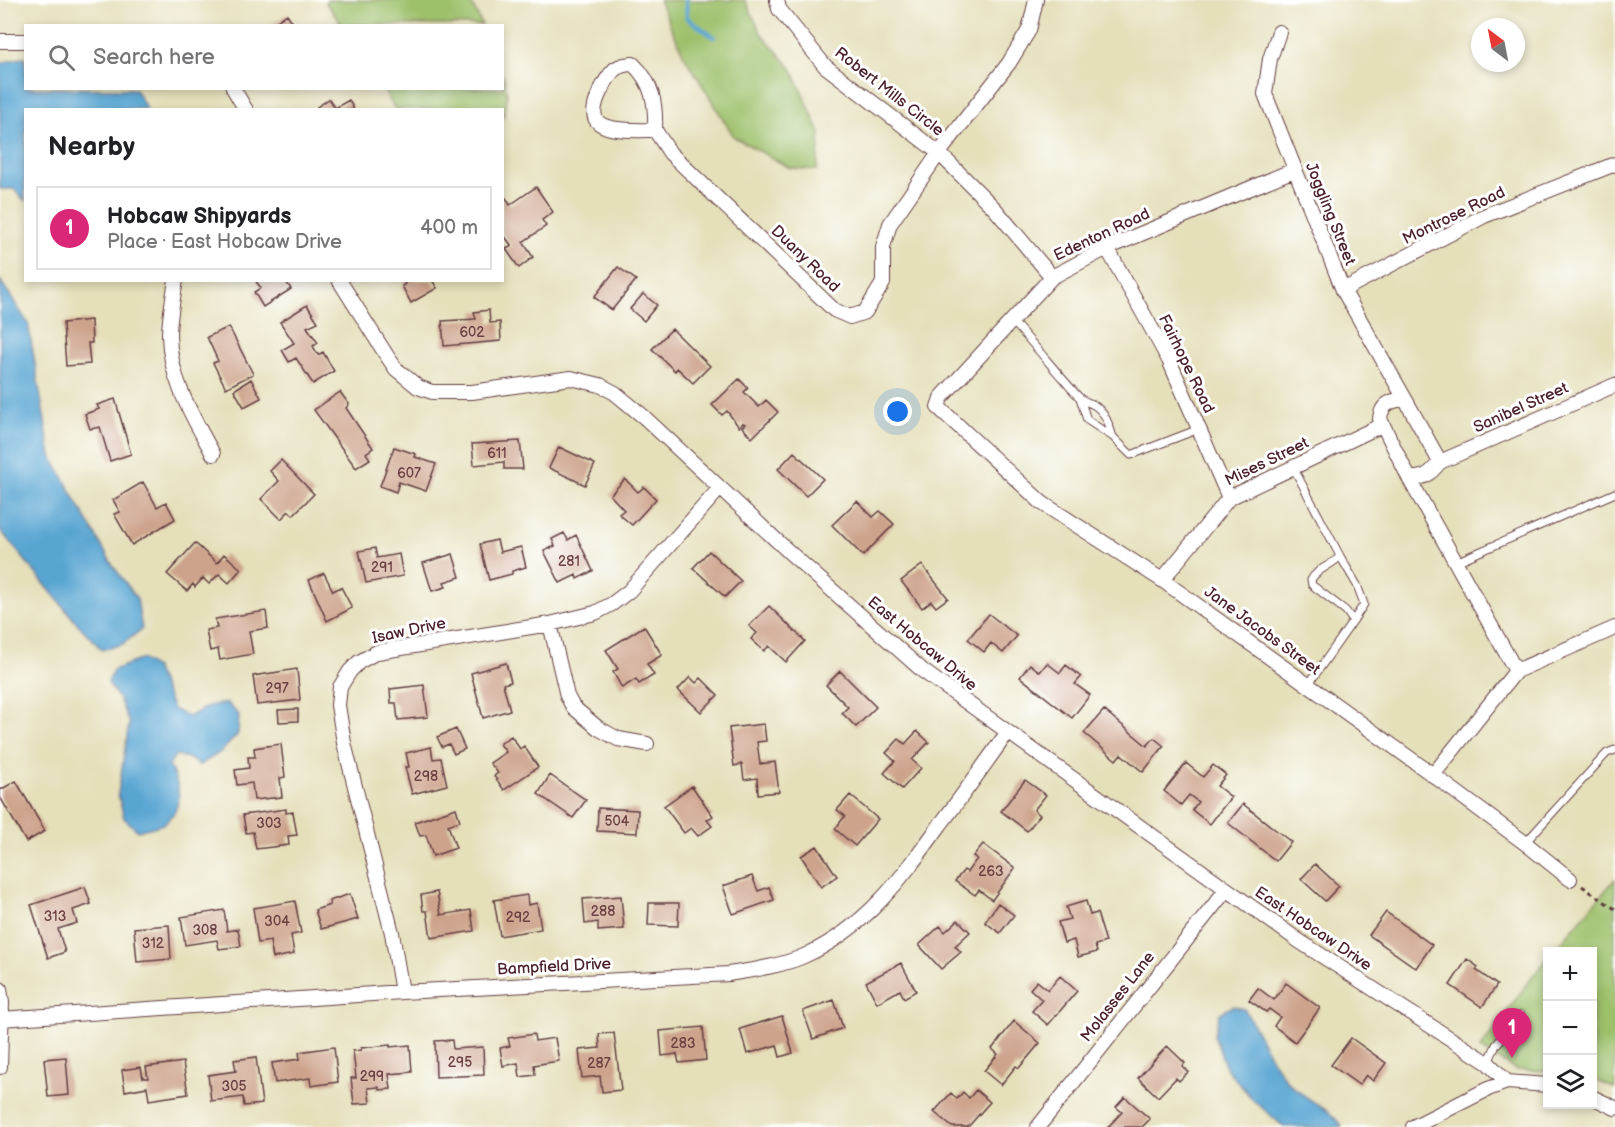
<!DOCTYPE html>
<meta charset="utf-8">
<style>
body{margin:0;font-family:"Balsamiq Sans",sans-serif;background:#f2f2f2;color:#202124}
.controls{position:absolute;right:18px;bottom:18px;display:grid;overflow:hidden;border-radius:0px;box-shadow:0 3px 9px #0003}
.controls button{width:54px;height:54px;display:grid;place-items:center;padding:0;border:0;border-bottom:2px solid #e0e0e0;background:#fff;color:#202124;font:30px sans-serif}
.compass{position:absolute;left:1471px;top:18px;width:54px;height:54px;border-radius:50%;background:#fff;box-shadow:0 3px 9px #0003;rotate:328deg}
.you{position:absolute;left:898px;top:412px;width:21px;height:21px;margin:-15px;border:4px solid #fff;border-radius:50%;background:#1a73e8;box-shadow:0 0 0 9px #1a73e833}
.badge{display:grid;place-items:center;width:39px;height:39px;border-radius:50%;background:#db2777;color:#fff;font-size:20px;font-weight:700}
.pin{position:absolute;translate:-50% -50px;filter:drop-shadow(0 2px 3px #0008)}
.pin::after{content:'';position:absolute;top:32px;width:21px;height:18px;background:inherit;clip-path:polygon(0 0,100% 0,50% 100%)}
.list{margin:0;padding:0;list-style:none}
h2{display:flex;justify-content:space-between;align-items:center;height:78px;margin:0;padding:0 24px;font-size:26px}
h2 small{font-size:20px;font-weight:400;color:#757577}
.list li{display:grid;grid-template-columns:39px 1fr auto;gap:18px;align-items:center;box-sizing:border-box;height:84px;margin:0 12px 12px;padding:0 12px;border:2px solid #e0e0e0;border-radius:0px}
.list b{display:block;font-size:22px;white-space:nowrap}
.list p{margin:0;font-size:20px;white-space:nowrap;color:#757577}
.list em{font-size:20px;font-style:normal;color:#757577}
.icon{flex:none;width:33px;height:33px;fill:none;stroke:currentColor;stroke-width:2;stroke-linecap:round;stroke-linejoin:round}
.map{position:relative;flex:none;width:1615px;height:1127px;overflow:hidden}
.search{position:absolute;background:#fff;box-shadow:0 3px 9px #0003;left:24px;top:24px;width:480px;height:66px;display:flex;align-items:center;gap:15px;box-sizing:border-box;padding:0 21px;border-radius:0px;color:#757577;font-size:22px}
.panel{position:absolute;background:#fff;box-shadow:0 3px 9px #0003;left:24px;top:108px;width:480px;height:174px;border-radius:0px}
.map>svg:first-child{display:block}
.green{fill:#9dc06a;stroke:#74704a;stroke-width:1.5}
.water{fill:#59a5d2;stroke:#52627e;stroke-width:1.5}
.lines{fill:none;stroke-linecap:round;stroke-linejoin:round}
.stream{stroke:#59a5d2;stroke-width:4.5}
.building{fill:#cda38b}
.lane-casing{stroke:#613c40;stroke-width:9}
.street-casing{stroke:#613c40;stroke-width:16}
.path{stroke:#613c40;stroke-width:3;stroke-dasharray:4.5 4.5;stroke-linecap:butt}
.lane{stroke:#fff;stroke-width:7}
.street{stroke:#fff;stroke-width:14}
.labels{text-anchor:middle;dominant-baseline:central;stroke-width:6;stroke-linejoin:round;paint-order:stroke}
.number-label{font-size:14px;fill:#6b4043}
.street-label{font-size:16px;fill:#4a1f2b;stroke:#fff}
</style>
<div class="map">
<svg width="1615" height="1127" viewBox="0 0 1615 1127">
<rect width="100%" height="100%" fill="#fff"/>
<filter id="ink" filterUnits="userSpaceOnUse"><feTurbulence type="fractalNoise" baseFrequency=".0167" numOctaves="2"/><feDisplacementMap in="SourceGraphic" scale="12" xChannelSelector="R" yChannelSelector="G"/><feConvolveMatrix kernelMatrix="1 2 1 2 8 2 1 2 1" color-interpolation-filters="sRGB"/></filter>
<filter id="wash" filterUnits="userSpaceOnUse"><feTurbulence type="fractalNoise" baseFrequency=".008" numOctaves="4" result="noise"/><feDisplacementMap in="SourceGraphic" scale="24" xChannelSelector="R" yChannelSelector="G"/><feGaussianBlur stdDeviation="1.35" result="paint"/><feColorMatrix in="noise" values="0 0 0 0 0 0 0 0 0 0 0 0 0 0 0 0 0 1.4 0 .05"/><feComposite in="paint" operator="in"/></filter>
<g filter="url(#wash)">
<rect width="100%" height="100%" fill="#e5dfba"/>
<path class="green" d="M326 0H470L482 25H342L326 3Z
M659 0H745L761 33 792 69 820 133 817 170 790 168 734 137 683 54Z
M503 74 507 94 503 118 502 110 395 109 383 89 502 88Z
M1615 879V1089L1593 1079 1592 952 1554 951Z
M1547 959V1071L1516 1070 1480 1049 1531 978Z"/>
<path class="water" d="M25 57 26 88 135 89 147 109 26 110 25 201 14 189H0V63Z
M0 280 28 323 51 456 112 564 137 599 142 629 123 644 102 650 75 621 0 530Z
M142 659 155 668 173 709 189 717 208 706 227 703 239 715 238 734 222 751 200 765 188 758 175 755 169 766C180 785 185 806 166 822 160 827 146 828 138 831L124 818 118 794 129 723 119 699 108 683 113 670Z
M1233 1006 1244 1009C1259 1032 1270 1061 1288 1082 1303 1099 1330 1107 1342 1127H1284L1254 1101 1226 1068 1214 1035 1220 1013Z"/>
<g class="lines">
<path class="stream" d="M686 0 687 18 714 37"/>
</g>
<g id="blocks">
<path class="building" d="M287 14 295 26H270Z
M329 99 335 108 349 100 354 110H318L317 107Z
M536 187 553 212 542 220 546 226 523 242 533 257 519 268 506 249 512 246 502 233V200L506 198 510 205Z
M618 267 636 280 612 310 594 297Z
M255 280H285L291 289 263 307 254 292 261 288Z
M403 280H432L437 288 411 303 402 286 405 284Z
M643 294 657 305 644 321 630 309Z
M307 305 318 322 307 327 318 343 313 346 318 355 323 352 334 371 313 384 296 358 289 362 282 350 294 343 280 322Z
M489 310 490 323 500 322 501 341 444 346 442 321 476 319 474 312Z
M91 320 92 343H88L90 364 66 366 63 323Z
M229 327 253 374 226 388 213 363 218 361 207 337Z
M672 329 710 366 693 383 677 368 675 371 652 349Z
M251 379 261 398 244 407 234 390Z
M739 379 748 388 744 392 759 407 766 400 778 412 752 438 742 427 745 424 743 423 739 427 727 411 722 415 712 405Z
M340 392 349 404 346 408 373 448 366 453 370 459 356 468 314 410Z
M115 399 131 454 110 461 100 427 90 429 85 414 99 409 97 405Z
M520 441 523 469H504V462L474 465 472 444Z
M394 447 416 454 415 457 436 464 426 491 399 482 396 492 380 486Z
M559 447 595 464 585 485 549 468Z
M794 452 823 479 806 496 778 469Z
M281 460 314 494 293 515 289 511 281 519 261 499 279 481 270 471Z
M625 479 638 492 644 487 656 499 632 525 619 514 624 510 610 495Z
M143 482 157 507 166 502 175 519 132 545 114 514 120 512 113 500Z
M857 501 873 517 880 511 894 524 863 556 832 525Z
M564 533 568 540 576 535 593 571 577 579 576 575 560 583 544 551 555 546 552 539Z
M497 540 500 552 521 547 526 567 512 571V574L489 580 480 544Z
M195 543 217 563 224 554 241 569 229 583 219 574 209 584 203 578 195 587 193 584 187 591 167 574Z
M375 548 377 558 399 554 403 576 366 583 359 551Z
M709 551 741 581 725 597 693 568Z
M453 554 460 577 444 582 446 587 432 591 423 563Z
M922 565 948 598 936 607 931 601 922 608 901 581Z
M324 573 333 591 341 587 352 608 327 621 309 580Z
M769 606 805 641 786 662 769 646 764 651 751 639 757 633 749 626Z
M266 611 268 628 249 631 253 654 220 660 218 649 210 651 206 630 217 628 215 619Z
M989 614 1017 636 1003 653 991 643 984 652 968 639Z
M644 626 662 655 647 664 654 675 639 684 636 679 622 688 613 672 618 669 606 650Z
M506 663 511 682 503 684 510 710 483 718 471 673Z
M1047 663 1060 673 1066 665 1081 677 1075 684 1090 695 1072 718 1020 677 1030 664 1040 672Z
M297 669 300 700 257 705 253 676Z
M840 671 876 707 856 727 842 713 848 707 826 685Z
M690 677 696 683 701 678 718 695 701 712 678 690Z
M424 685 428 717 398 720 396 703H391L390 689Z
M298 709V721L279 722 278 710Z
M1104 710 1147 746 1154 738 1164 746 1143 772 1121 754 1116 760 1084 733Z
M764 724 766 741 757 742 760 764 775 762 779 792 758 794 757 778 744 780 742 764 734 766 729 728Z
M456 729 465 749 454 754 449 744 442 747 437 737Z
M917 731 929 742 912 760 921 768 902 789 884 773 895 761 886 753 899 739 905 744Z
M511 736 520 749 524 746 538 767 504 790 494 776 498 773 490 763 506 752 500 744Z
M281 744 285 777 280 778 282 797 254 800 252 783 237 785 235 770 249 768 248 757H255L254 748Z
M431 747 433 759 441 758 447 785 412 794 405 767H409L406 753Z
M1186 763 1203 777 1213 765 1226 775 1217 786 1231 797 1210 824 1192 810 1198 802 1189 795 1181 805 1164 791Z
M550 775 586 800 573 818 538 794Z
M1025 780 1046 795 1034 810 1040 815 1027 831 1001 811Z
M16 781 45 831 26 842 0 797V790Z
M692 786 713 816 707 820 712 826 698 836 691 828 684 833 664 806Z
M850 795 878 819 855 846 835 829 845 816 837 810Z
M1243 804 1291 842 1276 861 1228 823Z
M456 808 460 821 448 825 456 848 433 856 426 835 420 836 415 822Z
M598 808 638 810 637 833 597 831Z
M286 809V813L293 812 297 835 288 836 289 845 256 849 253 832 246 833 243 815Z
M983 844 1015 868 992 900 979 890 975 895 955 881 964 870 967 872 977 859 973 856Z
M817 846 837 876 821 887 801 856Z
M1315 864 1339 886 1325 901 1301 879Z
M752 876 758 891 769 887 774 900 733 914 723 886Z
M85 887 91 904 73 910 77 923 58 929 65 952 48 958 31 905Z
M437 892 441 915 471 910 474 931 431 938 427 911H423L421 895Z
M350 894 358 919 321 929 315 910 330 905 329 901Z
M527 895 528 905 537 903 541 929 500 936 494 900Z
M621 896 624 929 598 931V922L585 924 583 899Z
M295 901 301 933 291 935 294 954 273 958 270 941 258 943 253 908Z
M1086 901 1090 915 1097 913 1106 942 1095 945 1097 952 1078 957 1074 940 1064 943 1058 922 1070 919 1066 907Z
M649 903H679L678 926 648 925Z
M998 903 1014 915 1000 933 985 922Z
M224 910 227 931 238 929 241 946 219 949 217 940 185 945 181 917Z
M1386 912 1432 945 1416 968 1369 935Z
M958 920 970 932 955 946 961 952 941 969 919 945 940 926 945 932Z
M169 925 171 959 137 962 134 928Z
M1467 959 1478 967 1476 970 1497 985 1482 1007 1450 985Z
M901 963 916 991 904 998 900 990 877 1003 866 982Z
M1060 976 1077 991 1048 1025 1032 1011 1042 1000 1030 989 1037 981 1048 990Z
M1286 983 1320 1008 1295 1042 1274 1026 1280 1017 1269 1009 1266 1012 1249 1000 1258 988 1274 1000Z
M834 1000 843 1028 813 1039 803 1011Z
M782 1016 793 1053 780 1057 777 1045 747 1054 740 1029Z
M1014 1021 1040 1043 1019 1068 1016 1066 1001 1085 984 1071 998 1054 992 1049Z
M703 1027 706 1060 679 1063 677 1054 662 1056 660 1031Z
M614 1033 621 1090 602 1092 600 1076 582 1078 579 1050 600 1048 599 1034Z
M534 1034 535 1041 555 1038 559 1061 534 1065 535 1075 520 1077 518 1063 503 1066 500 1048 510 1046 508 1038Z
M1351 1038 1386 1063 1373 1081 1366 1075 1359 1085 1331 1065Z
M452 1040 453 1049 483 1047 484 1075 436 1077 435 1041Z
M390 1045V1047L410 1045 412 1072 389 1074 391 1089 379 1090V1087L368 1088 370 1103 354 1104 351 1078H356L353 1051 361 1050V1048Z
M1167 1046 1185 1063 1182 1066 1188 1072 1179 1081 1176 1078 1158 1097 1138 1078Z
M334 1047 338 1082 311 1086 310 1078 275 1083 272 1063 300 1059 299 1052Z
M66 1057 69 1095 48 1097 44 1059Z
M256 1057 262 1104 244 1106 243 1097 211 1101 208 1075 236 1071 234 1060Z
M183 1062 188 1094 149 1100 147 1087 125 1091 122 1070 141 1067 143 1078H148L146 1067Z
M976 1090 990 1102 968 1127H952L934 1112 951 1093 957 1099 963 1092 969 1098Z
M1125 1097 1150 1119 1142 1127H1108L1122 1112 1116 1107Z"/>
</g>
</g>
<g filter="url(#ink)">
<use href="#blocks" fill-opacity="0" stroke="#613c40" stroke-width="1.5"/>
<g class="lines">
<g class="lane-casing">
<path id="lane" d="M1012 321C1035 345 1055 371 1078 396 1082 401 1088 402 1094 405 1105 412 1109 424 1113 437
M1080 398 1087 420 1113 437 1131 455 1199 429
M1293 467 1340 556C1332 566 1317 568 1311 580L1312 585 1346 611 1353 621 1308 685
M1340 556 1357 585 1364 604 1353 621
M1456 562 1615 493
M1525 843 1607 753 1615 750
M1488 1063 1496 1045 1521 1015"/>
</g>
<g class="street-casing">
<path id="street" d="M777 0 779 9 825 66 939 153 995 209 1052 277
M1279 32 1270 59 1265 94 1343 290 1405 399
M0 41H26
M233 88 246 110
M655 130C656 104 653 83 633 64 626 64 621 65 615 69 606 78 585 113 599 123 610 132 641 130 655 130L670 153 834 310 850 317 865 312 883 283V247L890 224 939 153 1009 63 1029 30 1036 0
M1294 170 1107 248 1052 277 941 398 938 407 1042 503 1162 580 1433 775 1525 843 1570 879
M1107 248 1169 360 1229 498
M176 280C173 299 169 318 169 336 170 380 193 417 213 454
M339 280 387 356 396 369 418 387 432 392H472L571 378 600 385 615 393 644 417 788 551 923 671 1299 941 1488 1063 1507 1082
M1343 290 1484 216 1615 164
M1405 399 1440 462C1430 474 1425 479 1409 478L1380 419C1381 404 1392 400 1405 399Z
M1440 462 1615 385
M1409 478 1516 671
M1162 580 1229 498 1382 425
M550 624 567 696 573 707 598 728 618 739 647 744
M1433 775 1516 671 1615 628
M0 989 2 1003 0 1067
M402 992 392 933 344 743 338 705 340 687 350 671 359 662 377 652 550 624 595 613 612 604 629 591 720 488
M0 1019 402 992 729 974C753 970 781 966 804 956 866 928 902 878 940 825 963 795 985 764 1007 733
M1592 1097 1615 1108
M1038 1127 1226 890
M1413 1127 1488 1089 1507 1082 1548 1085"/>
</g>
<path class="path" d="M1582 886 1615 909"/>
<use href="#lane" class="lane"/>
<use href="#street" class="street"/>
</g>
</g>
<g class="labels">
<g class="number-label">
<text x="472" y="332">602</text>
<text x="497" y="453">611</text>
<text x="409" y="473">607</text>
<text x="569" y="561">281</text>
<text x="382" y="567">291</text>
<text x="277" y="688">297</text>
<text x="426" y="776">298</text>
<text x="617" y="821">504</text>
<text x="269" y="823">303</text>
<text x="991" y="871">263</text>
<text x="603" y="911">288</text>
<text x="55" y="916">313</text>
<text x="518" y="917">292</text>
<text x="277" y="921">304</text>
<text x="205" y="930">308</text>
<text x="153" y="943">312</text>
<text x="683" y="1043">283</text>
<text x="460" y="1062">295</text>
<text x="599" y="1063">287</text>
<text x="372" y="1076">299</text>
<text x="234" y="1086">305</text>
</g>
<g class="street-label">
<text transform="translate(889 92) rotate(38)">Robert Mills Circle</text>
<text transform="translate(1330 214) rotate(68)">Joggling Street</text>
<text transform="translate(1454 216) rotate(-26)">Montrose Road</text>
<text transform="translate(1102 235) rotate(-25)">Edenton Road</text>
<text transform="translate(805 259) rotate(44)">Duany Road</text>
<text transform="translate(1186 364) rotate(64)">Fairhope Road</text>
<text transform="translate(1521 408) rotate(-24)">Sanibel Street</text>
<text transform="translate(1267 462) rotate(-26)">Mises Street</text>
<text transform="translate(409 631) rotate(-12)">Isaw Drive</text>
<text transform="translate(1262 631) rotate(36)">Jane Jacobs Street</text>
<text transform="translate(922 644) rotate(40)">East Hobcaw Drive</text>
<text transform="translate(1313 929) rotate(34)">East Hobcaw Drive</text>
<text transform="translate(554 967) rotate(-3)">Bampfield Drive</text>
<text transform="translate(1118 997) rotate(-52)">Molasses Lane</text>
</g>
</g>
</svg>
<div class="controls">
<button>+</button>
<button>−</button>
<button><svg class="icon" aria-label="layers" viewBox="0 0 24 24"><path d="M12 4l9 5-9 5-9-5zM3 14l9 5 9-5"/></svg></button>
</div>
<svg class="compass" viewBox="-18 -18 36 36"><path d="M0-13l5 13h-10z" fill="#e53935"/><path d="M0 13l5-13h-10z" fill="#757577"/></svg>
<div class="you"></div>
<div class="pin badge" style="left:1512px;top:1058px">1</div>
<div class="search"><svg class="icon" aria-label="search" viewBox="0 0 24 24"><circle cx="10" cy="10" r="6"/><path d="M15 15l6 6"/></svg>Search here</div>
<section class="panel">
<h2>Nearby<small></small></h2>
<ul class="list">
<li><span class="badge">1</span><div><b>Hobcaw Shipyards</b><p>Place · East Hobcaw Drive</p></div><em>400 m</em></li>
</ul>
</section>
</div>
